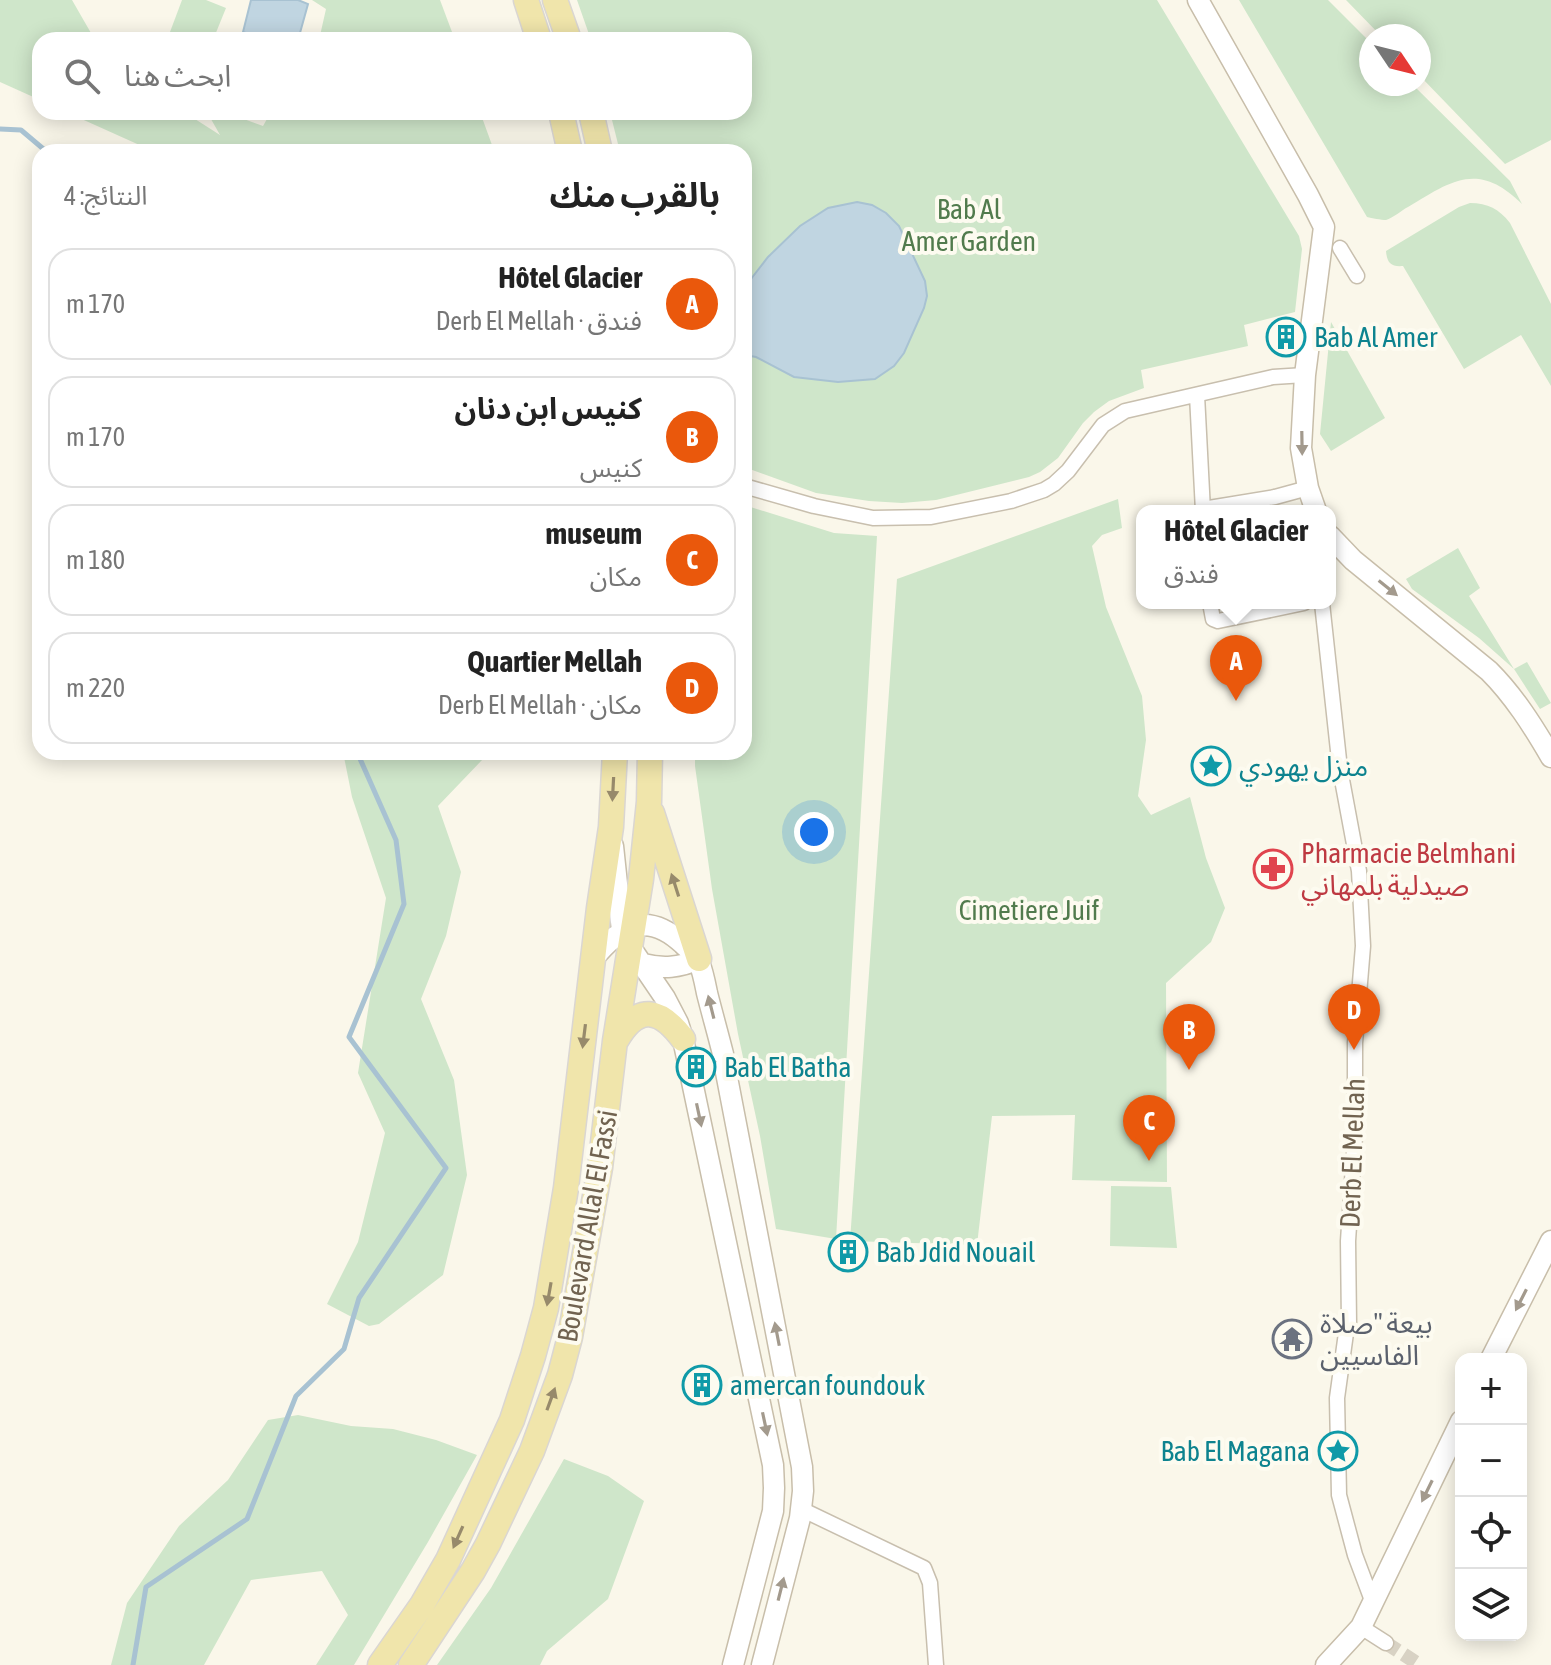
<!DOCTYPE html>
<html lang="ar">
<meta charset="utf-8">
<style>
body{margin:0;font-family:"Asap Condensed","Noto Sans Arabic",sans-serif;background:#f6f6f6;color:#222;direction:rtl}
.controls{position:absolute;right:24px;bottom:24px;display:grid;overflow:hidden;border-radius:16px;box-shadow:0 4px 20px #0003}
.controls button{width:72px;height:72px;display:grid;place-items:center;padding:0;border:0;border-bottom:2px solid #e0e0e0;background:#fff;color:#222;font:40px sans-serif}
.compass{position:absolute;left:1359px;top:24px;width:72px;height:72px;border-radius:50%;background:#fff;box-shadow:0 4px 20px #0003;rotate:125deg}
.you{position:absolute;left:814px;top:832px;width:28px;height:28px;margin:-20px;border:6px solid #fff;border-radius:50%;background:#1a73e8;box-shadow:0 0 0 12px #1a73e833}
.badge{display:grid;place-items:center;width:52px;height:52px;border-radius:50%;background:#ea580c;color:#fff;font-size:26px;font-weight:700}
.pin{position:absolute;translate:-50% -66px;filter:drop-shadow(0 2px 4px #0008)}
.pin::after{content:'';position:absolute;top:42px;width:28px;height:24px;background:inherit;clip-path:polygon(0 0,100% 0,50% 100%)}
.popup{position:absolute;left:1136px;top:505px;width:200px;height:104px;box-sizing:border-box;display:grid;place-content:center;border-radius:16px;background:#fff;filter:drop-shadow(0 2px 6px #0005);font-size:26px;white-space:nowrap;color:#767676}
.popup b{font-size:30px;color:#222}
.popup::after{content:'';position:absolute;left:50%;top:100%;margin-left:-16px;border:16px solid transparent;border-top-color:#fff}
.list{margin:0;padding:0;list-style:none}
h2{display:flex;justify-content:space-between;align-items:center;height:104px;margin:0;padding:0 32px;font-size:34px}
h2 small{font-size:26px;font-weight:400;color:#767676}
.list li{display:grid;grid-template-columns:52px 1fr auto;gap:24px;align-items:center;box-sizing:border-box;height:112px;margin:0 16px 16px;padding:0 16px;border:2px solid #e0e0e0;border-radius:24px}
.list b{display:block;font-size:30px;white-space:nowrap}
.list p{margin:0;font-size:26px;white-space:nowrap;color:#767676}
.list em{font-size:26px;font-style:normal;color:#767676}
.icon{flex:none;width:44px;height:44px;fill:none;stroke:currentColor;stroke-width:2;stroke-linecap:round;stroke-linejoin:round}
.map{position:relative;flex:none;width:1551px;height:1665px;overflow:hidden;direction:ltr}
.search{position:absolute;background:#fff;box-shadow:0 4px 20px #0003;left:32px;top:32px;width:720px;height:88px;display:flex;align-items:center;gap:20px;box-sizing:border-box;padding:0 28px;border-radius:24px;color:#767676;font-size:30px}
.panel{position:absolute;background:#fff;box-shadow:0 4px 20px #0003;left:32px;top:144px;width:720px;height:616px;border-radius:24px;direction:rtl}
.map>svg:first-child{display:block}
.green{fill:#cfe6ca}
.water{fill:#c0d5e1;stroke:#a8c2d2;stroke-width:2}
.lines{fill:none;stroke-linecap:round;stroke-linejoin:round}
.stream{stroke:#a8c2d2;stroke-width:5}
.street-tunnel{stroke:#d8d2c4;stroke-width:14;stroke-dasharray:14 7;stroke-linecap:butt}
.street-casing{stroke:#c8bfae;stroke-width:17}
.secondary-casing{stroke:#c8beaa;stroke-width:23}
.primary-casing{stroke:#dad6d2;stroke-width:27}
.street{stroke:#fff;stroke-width:14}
.secondary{stroke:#fff;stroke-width:20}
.primary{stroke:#f0e5ab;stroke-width:24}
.oneway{fill:#a39a8d}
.oneway2{fill:#978a6b}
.labels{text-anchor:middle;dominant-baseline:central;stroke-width:8;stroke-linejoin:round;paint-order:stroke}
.park-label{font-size:28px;fill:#517b4d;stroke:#fdfbf0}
.culture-label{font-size:28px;fill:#0d838f;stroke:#fdfbf0;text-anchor:start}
.health-label{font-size:28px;fill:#be3a42;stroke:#fdfbf0;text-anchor:start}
.street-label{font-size:28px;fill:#716350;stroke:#fdfbf0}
.worship-label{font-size:28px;fill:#5b616d;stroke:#fdfbf0;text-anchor:start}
</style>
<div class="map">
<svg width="1551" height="1665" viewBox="0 0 1551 1665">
<rect width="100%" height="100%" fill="#faf7ea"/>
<path class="green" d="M0 0H72L95 40H40V100L0 82Z
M182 0H206L226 8 213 40H167Z
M312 0H440L455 40H319L326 9Z
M577 0H1157L1299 236 1302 249 1295 312 1244 325 1248 346 1141 370 1144 388 1109 401 1094 412 1083 423 1058 458 1040 472 1029 477 936 500 902 503 869 501 816 493 744 467V152H620L610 112H744V40H591Z
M1239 0H1328L1371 43V84H1412L1510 181 1522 204C1479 161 1452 180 1408 207 1402 210 1393 218 1386 220 1381 220 1372 218 1367 217Z
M1346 0H1551V140L1505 164 1419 75V36H1381Z
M66 112H184L220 135 207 112H225L263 126 271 112H480L492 145 466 152H155Z
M1470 203C1488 203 1499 209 1510 223L1551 304V386L1521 335 1464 369 1403 266C1391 267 1387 263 1386 251L1459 207Z
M1331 322 1385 418 1331 451 1320 434Z
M1118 499 1122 528 1102 535 1092 546 1106 607 1142 696 1146 740 1138 796 1151 815 1190 797 1206 858 1225 908 1211 942 1166 983 1167 1182 1072 1180 1075 1115 992 1116 977 1245 850 1241 897 579Z
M744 505 834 533 877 536 836 1239 776 1229 760 1136 738 1034 712 889 695 766V752H744Z
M1458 548 1480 588 1469 596 1514 669 1527 662 1551 703 1540 709 1514 669 1479 638 1412 589 1406 579Z
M343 752H506L483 759 438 806 461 872 446 936 421 999 454 1080 467 1175 443 1275 379 1324 369 1326 327 1304 358 1242 385 1133 358 1073 386 898 352 797Z
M1111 1186 1171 1187 1177 1248 1110 1246Z
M298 1415 351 1426 393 1429 436 1440 477 1455 428 1542 354 1665H316L348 1615 322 1571 251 1580 204 1665H111L127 1603 179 1526 228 1480 268 1420Z
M564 1459 608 1476 644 1501 608 1599 547 1651 540 1665H437L491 1588Z"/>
<path class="water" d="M251 0H298L308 4 298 40H266L243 32Z
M857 202 872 205 886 213 899 226 925 281 927 296 924 308 904 353 894 366 875 379 838 382 794 377 756 357 744 355V288L768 257 800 226 828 208Z"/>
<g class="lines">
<path class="stream" d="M0 129 21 130 47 152
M133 1665 146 1587 247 1519 296 1396 344 1349 359 1298 446 1168 349 1037 404 904 396 840 357 752"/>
<path class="street-tunnel" d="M1386 1643 1420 1665"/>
<g class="street-casing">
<path id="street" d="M1340 248 1357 276
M1197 395 1203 511
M744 486 814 506 873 518 931 517 1011 501 1044 490 1054 484 1068 471 1103 425 1125 411 1273 377 1305 375
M1203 509 1275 497 1308 488
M1210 603 1213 619 1218 621 1304 603
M1322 603 1340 769 1359 871 1363 946 1355 1043V1136L1348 1241 1349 1323 1346 1333 1337 1398 1339 1495 1355 1555 1373 1603
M801 1509 924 1568 930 1583 936 1665
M1361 1627 1386 1643"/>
</g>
<g class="secondary-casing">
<path id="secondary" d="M1198 0 1308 195 1324 227 1305 375 1301 448 1308 488 1316 511
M1330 536 1353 560 1489 671C1514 696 1533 726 1551 757
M613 846 622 931 631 948 665 998 678 1023 683 1039 773 1465 774 1488 773 1511 733 1665
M593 959C620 926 647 910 683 944 688 949 696 955 699 962 703 972 705 983 707 993 712 1013 718 1034 723 1054
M643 964C663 969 679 968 699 959
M725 1067 802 1467 803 1491 800 1518 762 1665
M1491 1359 1551 1241
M1326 1665 1361 1627 1461 1421"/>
</g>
<g class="primary-casing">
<path id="primary" d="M526 0 539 40
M555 0 569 40
M561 112 570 152
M591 112 600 152
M652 813 699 959
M617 1039C638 1004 660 1008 683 1039
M380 1665 422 1605 448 1560 512 1420 533 1356 546 1308 566 1188 599 908 611 827 615 752
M411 1665 473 1571 488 1544 532 1451 560 1375 570 1337 600 1168 615 1041 641 879 649 802 650 752"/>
</g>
<use href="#street" class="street"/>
<use href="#secondary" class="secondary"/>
<use href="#primary" class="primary"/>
</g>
<defs><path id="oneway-solid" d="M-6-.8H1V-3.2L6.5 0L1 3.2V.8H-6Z" transform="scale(2)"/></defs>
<g class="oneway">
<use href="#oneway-solid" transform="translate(1302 443) rotate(89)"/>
<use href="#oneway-solid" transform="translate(1388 588) rotate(39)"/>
<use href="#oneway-solid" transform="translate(711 1007) rotate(-104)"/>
<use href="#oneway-solid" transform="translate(699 1115) rotate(78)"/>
<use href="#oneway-solid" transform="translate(1521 1300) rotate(117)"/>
<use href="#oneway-solid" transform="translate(777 1334) rotate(-101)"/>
<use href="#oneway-solid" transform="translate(765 1424) rotate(78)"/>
<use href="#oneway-solid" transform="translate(1427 1491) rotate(116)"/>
<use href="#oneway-solid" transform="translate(781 1589) rotate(-76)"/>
</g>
<g class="oneway2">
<use href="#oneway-solid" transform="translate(613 789) rotate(93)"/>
<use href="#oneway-solid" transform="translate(675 885) rotate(-108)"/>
<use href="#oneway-solid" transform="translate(584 1036) rotate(97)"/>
<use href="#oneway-solid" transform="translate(549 1294) rotate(100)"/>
<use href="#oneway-solid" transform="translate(551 1399) rotate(-70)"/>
<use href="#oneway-solid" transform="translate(458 1537) rotate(114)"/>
</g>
<defs>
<g id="building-ring" transform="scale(2)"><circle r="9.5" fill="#fdfbf0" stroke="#0f9aa8" stroke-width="1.5"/><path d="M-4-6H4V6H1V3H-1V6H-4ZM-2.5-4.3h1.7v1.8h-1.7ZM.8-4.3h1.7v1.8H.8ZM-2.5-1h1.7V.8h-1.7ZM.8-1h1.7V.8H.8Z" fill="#0f9aa8"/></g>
<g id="sight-ring" transform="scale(2)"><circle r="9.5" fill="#fdfbf0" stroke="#0f9aa8" stroke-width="1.5"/><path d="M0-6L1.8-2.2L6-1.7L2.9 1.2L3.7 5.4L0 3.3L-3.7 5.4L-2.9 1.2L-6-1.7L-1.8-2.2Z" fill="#0f9aa8"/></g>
<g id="pharmacy-ring" transform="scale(2)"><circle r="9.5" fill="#fdfbf0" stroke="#e0444e" stroke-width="1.5"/><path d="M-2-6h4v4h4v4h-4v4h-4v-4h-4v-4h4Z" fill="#e0444e"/></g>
<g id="temple-ring" transform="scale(2)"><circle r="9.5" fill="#fdfbf0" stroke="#6b7280" stroke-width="1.5"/><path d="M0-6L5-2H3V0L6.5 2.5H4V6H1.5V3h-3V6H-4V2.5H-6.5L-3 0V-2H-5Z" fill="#6b7280"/></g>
</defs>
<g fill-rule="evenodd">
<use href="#building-ring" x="1286" y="337"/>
<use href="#sight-ring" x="1211" y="766"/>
<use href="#pharmacy-ring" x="1273" y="869"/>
<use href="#building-ring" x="696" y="1067"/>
<use href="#building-ring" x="848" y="1252"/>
<use href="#temple-ring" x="1292" y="1339"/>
<use href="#building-ring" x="702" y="1385"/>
<use href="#sight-ring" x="1338" y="1451"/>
</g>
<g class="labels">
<g class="park-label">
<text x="969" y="209">Bab Al<tspan x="969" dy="32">Amer Garden</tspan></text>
<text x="1029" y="910">Cimetiere Juif</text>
</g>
<g class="culture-label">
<text x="1314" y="337">Bab Al Amer</text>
<text x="1239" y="766">منزل يهودي</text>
<text x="724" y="1067">Bab El Batha</text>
<text x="876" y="1252">Bab Jdid Nouail</text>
<text x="730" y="1385">amercan foundouk</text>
<text x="1310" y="1451" text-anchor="end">Bab El Magana</text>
</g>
<g class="health-label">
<text x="1301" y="853">Pharmacie Belmhani<tspan x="1301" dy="32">صيدلية بلمهاني</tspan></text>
</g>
<g class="street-label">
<text transform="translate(1352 1153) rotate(-88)">Derb El Mellah</text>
<text transform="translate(587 1226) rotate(-80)">Boulevard Allal El Fassi</text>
</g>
<g class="worship-label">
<text x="1320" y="1323">بيعة "صلاة<tspan x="1320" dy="32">الفاسيين</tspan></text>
</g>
</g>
</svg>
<div class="controls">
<button>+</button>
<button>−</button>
<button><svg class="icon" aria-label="locate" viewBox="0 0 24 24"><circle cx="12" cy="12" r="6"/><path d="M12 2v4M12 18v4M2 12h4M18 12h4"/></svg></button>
<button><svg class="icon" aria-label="layers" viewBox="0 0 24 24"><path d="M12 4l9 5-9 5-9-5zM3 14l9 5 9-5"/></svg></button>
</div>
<svg class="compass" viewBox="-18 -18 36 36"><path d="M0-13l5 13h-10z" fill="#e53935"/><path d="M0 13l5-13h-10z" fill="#767676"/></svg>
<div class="you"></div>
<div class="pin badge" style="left:1236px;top:701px">A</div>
<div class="popup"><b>Hôtel Glacier</b>فندق</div>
<div class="pin badge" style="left:1189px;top:1070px">B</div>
<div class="pin badge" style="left:1149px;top:1161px">C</div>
<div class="pin badge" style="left:1354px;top:1050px">D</div>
<div class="search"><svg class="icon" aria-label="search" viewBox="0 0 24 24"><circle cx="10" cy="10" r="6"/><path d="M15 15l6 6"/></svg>ابحث هنا</div>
<section class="panel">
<h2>بالقرب منك<small>النتائج: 4</small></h2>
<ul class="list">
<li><span class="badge">A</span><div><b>Hôtel Glacier</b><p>فندق · Derb El Mellah</p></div><em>170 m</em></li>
<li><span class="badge">B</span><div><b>كنيس ابن دنان</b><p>كنيس</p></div><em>170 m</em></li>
<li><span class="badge">C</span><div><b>museum</b><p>مكان</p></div><em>180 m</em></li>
<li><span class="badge">D</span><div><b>Quartier Mellah</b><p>مكان · Derb El Mellah</p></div><em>220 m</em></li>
</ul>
</section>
</div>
